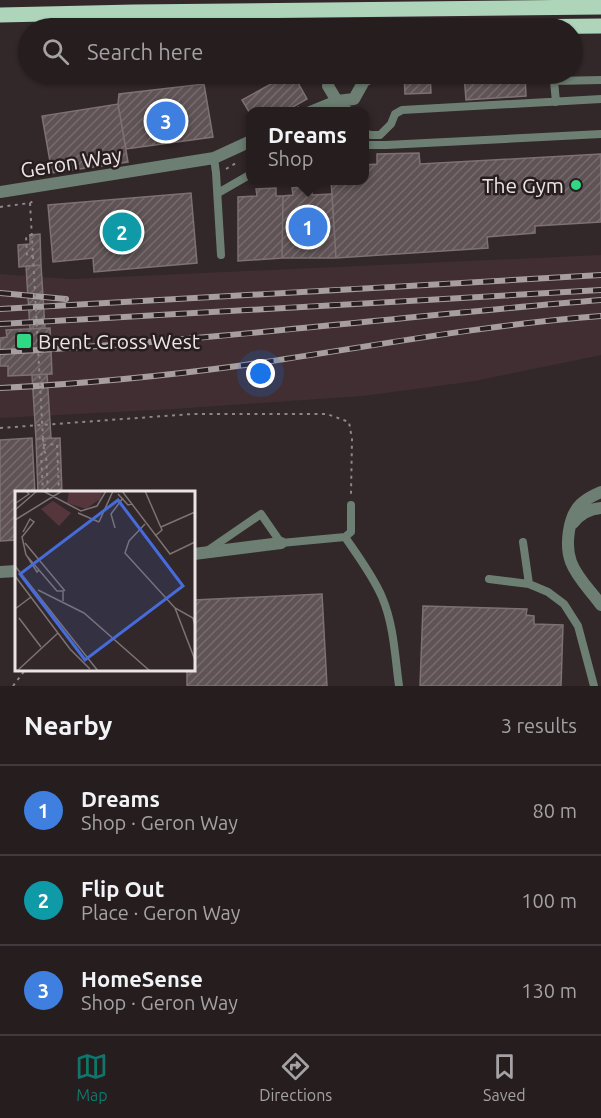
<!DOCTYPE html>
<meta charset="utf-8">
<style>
body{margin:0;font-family:Ubuntu,sans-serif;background:#322a2c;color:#f1f3f6}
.you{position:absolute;left:261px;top:374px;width:21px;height:21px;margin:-15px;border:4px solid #fff;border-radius:50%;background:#1a73e8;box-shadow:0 0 0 9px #1a73e833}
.badge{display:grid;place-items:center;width:39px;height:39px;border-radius:50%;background:#0f766e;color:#fff;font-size:20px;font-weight:700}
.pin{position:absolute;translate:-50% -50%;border:3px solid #fff;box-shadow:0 2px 6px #0006}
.popup{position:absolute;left:246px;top:107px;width:123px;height:78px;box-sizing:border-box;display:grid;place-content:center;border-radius:12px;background:#261d1f;filter:drop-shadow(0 2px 4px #0005);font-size:20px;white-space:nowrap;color:#a4a2a4}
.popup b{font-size:22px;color:#f1f3f6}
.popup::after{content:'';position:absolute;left:50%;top:100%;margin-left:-12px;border:12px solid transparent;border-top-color:#261d1f}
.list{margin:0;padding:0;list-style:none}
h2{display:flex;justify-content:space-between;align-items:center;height:78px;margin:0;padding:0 24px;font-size:26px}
h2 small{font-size:20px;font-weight:400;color:#a4a2a4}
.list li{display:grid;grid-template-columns:39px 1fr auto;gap:18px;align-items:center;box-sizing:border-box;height:90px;padding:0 24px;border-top:2px solid #423b3d}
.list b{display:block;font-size:22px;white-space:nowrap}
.list p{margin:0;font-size:20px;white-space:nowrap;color:#a4a2a4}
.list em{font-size:20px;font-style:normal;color:#a4a2a4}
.icon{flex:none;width:33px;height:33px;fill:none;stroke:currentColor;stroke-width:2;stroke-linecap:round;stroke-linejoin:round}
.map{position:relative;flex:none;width:601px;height:686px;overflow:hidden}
.search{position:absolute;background:#261d1f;box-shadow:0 2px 4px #0004;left:18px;right:18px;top:18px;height:66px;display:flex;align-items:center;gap:15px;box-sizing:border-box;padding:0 21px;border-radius:33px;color:#a4a2a4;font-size:22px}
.sheet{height:348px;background:#261d1f}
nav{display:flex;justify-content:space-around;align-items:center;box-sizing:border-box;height:84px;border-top:2px solid #423b3d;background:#261d1f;font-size:16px;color:#a4a2a4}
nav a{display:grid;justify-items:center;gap:3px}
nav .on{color:#0f766e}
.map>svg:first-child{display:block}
.built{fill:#402e32}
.building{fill:url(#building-hatch);stroke:#7e7173;stroke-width:1.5}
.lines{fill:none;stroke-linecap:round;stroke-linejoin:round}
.path{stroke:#8f8687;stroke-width:2;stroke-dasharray:3 4.5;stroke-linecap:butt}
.service{stroke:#6c7f72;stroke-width:8}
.minor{stroke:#6c7f72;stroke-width:12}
.tertiary{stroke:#6c7f72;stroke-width:12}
.primary{stroke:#aed4ba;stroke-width:15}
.rail-casing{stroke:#a79ea0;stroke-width:6}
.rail{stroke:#281d1f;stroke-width:4;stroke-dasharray:11;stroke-linecap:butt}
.path-bridge{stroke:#8f8687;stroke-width:2;stroke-dasharray:3 4.5;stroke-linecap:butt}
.poi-dot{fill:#30d883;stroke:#281d1f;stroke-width:2}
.labels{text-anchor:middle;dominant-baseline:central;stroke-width:5;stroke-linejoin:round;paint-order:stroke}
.street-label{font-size:21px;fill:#ebe4e5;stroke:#281d1f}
.poi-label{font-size:21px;fill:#ebe4e5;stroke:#281d1f;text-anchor:end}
.inset-road{fill:none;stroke:#7c7374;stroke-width:1.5}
.view{fill:#466cdb;fill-opacity:0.15;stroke:#466cdb;stroke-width:3}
.inset-edge{fill:none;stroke:#ebe4e5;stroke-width:3}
</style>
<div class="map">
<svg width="601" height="686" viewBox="0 0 601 686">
<defs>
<pattern id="building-hatch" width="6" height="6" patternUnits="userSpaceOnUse" patternTransform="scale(1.5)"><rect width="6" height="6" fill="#5f5355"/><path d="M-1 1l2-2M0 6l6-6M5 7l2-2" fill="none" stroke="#766c6d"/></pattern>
</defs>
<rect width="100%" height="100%" fill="#322729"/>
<path class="built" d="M601 255V355L475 381 363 396 174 409 0 418V274L71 279Z"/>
<path class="building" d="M289 74H293L307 99 284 112H251V115L242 100Z
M404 74H430L431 93 405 94Z
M464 74H525L526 96 466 100Z
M204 84 213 137 126 149 118 104 119 94Z
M118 104 128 162 52 173 42 116Z
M419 153 420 164 601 154V222L535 226V233L487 237 488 248 336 258 331 180H365V165L377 164V154Z
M312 186V195L332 194 336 258H282L283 196 293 195 292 188Z
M276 188V196H283L282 258 238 261V197L257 196 256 189Z
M191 193 197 263 94 272 93 258 53 262 48 205Z
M40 234 41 265 19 267 18 245 30 244V235Z
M41 265 45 328 30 329 26 266Z
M50 328 52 374 8 376V366H0V338L7 337 6 330Z
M47 374 51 438 36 439 32 375Z
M32 438 35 493H16V540L0 541V440Z
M60 438 62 493H38L36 439Z
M322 594 327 686H187V670H194V600Z
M423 606 527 609 526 615 534 616V624L563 625 561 686H420Z"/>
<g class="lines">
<path class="path" d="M388 78 396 74
M291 112 299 107
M226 169 238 162
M30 203 33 256
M0 207 30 203 35 200
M32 235 26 236 27 256H33
M0 353 38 351
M0 428 192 414H327L349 422 352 439 351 494
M43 445 57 444 59 493
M44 451 46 454 48 493
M43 493 41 455 44 451 43 439
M13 686 25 670"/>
<path class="service" d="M337 101 351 112
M556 102 554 81 601 80
M365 133 371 135H380L391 124 395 114 402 110 601 99
M365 143 369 145H386L601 134
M214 158 216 173 221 255
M218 193 251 174
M345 537 351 532V505
M523 542 529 584
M207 551 261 514 281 543 345 537C358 556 373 576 382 597 394 625 395 657 399 686
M489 579 529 584 548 592 564 604 578 626 594 686"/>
<path class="minor" d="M329 74 328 86 337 101
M310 112 337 101 354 99 364 81 377 74
M0 192 214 158 251 141
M194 554 281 543
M0 572 16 571"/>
<path class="tertiary" d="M601 492C594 495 586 499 581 504 568 516 565 546 571 562 577 578 591 591 601 605
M573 523C580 514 589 509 601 508"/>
<path class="primary" d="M0 15 134 12 601 7
M69 22 112 25 264 28
M419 28 601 26"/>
<g class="rail-casing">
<path id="rail" d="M0 293 66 299
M0 309 601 275
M0 324 601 290
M0 352C201 342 401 316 601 300
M0 388C82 384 164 376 245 365 363 348 481 325 601 316"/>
</g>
<use href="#rail" class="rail"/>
<path class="path-bridge" d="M33 256 43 439"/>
</g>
<g class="poi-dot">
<circle cx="576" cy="185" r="6"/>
<rect x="16" y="333" width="16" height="16" rx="3"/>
</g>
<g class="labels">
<g class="street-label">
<text transform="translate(71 162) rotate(-9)">Geron Way</text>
</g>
<g class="poi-label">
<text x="564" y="185">The Gym</text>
<text x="38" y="341" text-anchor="start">Brent Cross West</text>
</g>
</g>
<g transform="translate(15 491)">
<rect width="180" height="180" fill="#322729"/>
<path d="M54 0H88L85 8 71 18 52 12ZM38 10 56 22 44 35 26 18Z" fill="#56363d"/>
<path class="inset-road" d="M28 0 66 20 82 15 91 0M107 0 155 63 180 51M130 0 147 39 140 45M103 3 113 14 117 13M1 12 14 3 11 0M0 19 22 0M63 22 84 31M0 29 47 0M84 31 98 0M130 33 114 50 110 62 160 117 178 127 180 135M146 36 180 21M100 37 96 23 108 7M8 41 15 28 19 31 7 46 11 64 42 100H48V110M10 52 50 100M12 65 22 81 24 79M0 75 83 180M0 85 55 158 75 178M23 99 69 122 135 180M160 117 180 169M0 118 16 106M4 127 26 156M2 180 43 142"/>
<path class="view" d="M103 9 168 95 70 169 5 83Z"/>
<rect width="180" height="180" class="inset-edge"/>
</g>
</svg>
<div class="you"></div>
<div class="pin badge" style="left:308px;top:227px;background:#3f7fe0">1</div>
<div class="popup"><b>Dreams</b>Shop</div>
<div class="pin badge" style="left:122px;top:232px;background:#0f9aa8">2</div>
<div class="pin badge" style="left:166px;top:121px;background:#3f7fe0">3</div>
<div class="search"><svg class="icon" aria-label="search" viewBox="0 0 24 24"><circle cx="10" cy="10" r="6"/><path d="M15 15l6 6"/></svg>Search here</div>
</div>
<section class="sheet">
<h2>Nearby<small>3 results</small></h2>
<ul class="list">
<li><span class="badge" style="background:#3f7fe0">1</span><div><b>Dreams</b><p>Shop · Geron Way</p></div><em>80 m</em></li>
<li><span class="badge" style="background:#0f9aa8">2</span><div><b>Flip Out</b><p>Place · Geron Way</p></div><em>100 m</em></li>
<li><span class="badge" style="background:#3f7fe0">3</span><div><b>HomeSense</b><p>Shop · Geron Way</p></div><em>130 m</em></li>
</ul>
</section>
<nav>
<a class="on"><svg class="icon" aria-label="map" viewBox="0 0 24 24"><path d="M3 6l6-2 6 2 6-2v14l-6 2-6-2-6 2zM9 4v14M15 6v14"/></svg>Map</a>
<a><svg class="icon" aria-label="directions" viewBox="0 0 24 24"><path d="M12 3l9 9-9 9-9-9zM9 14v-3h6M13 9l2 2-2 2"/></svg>Directions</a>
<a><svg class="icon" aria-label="saved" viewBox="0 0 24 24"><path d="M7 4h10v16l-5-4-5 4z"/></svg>Saved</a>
</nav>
